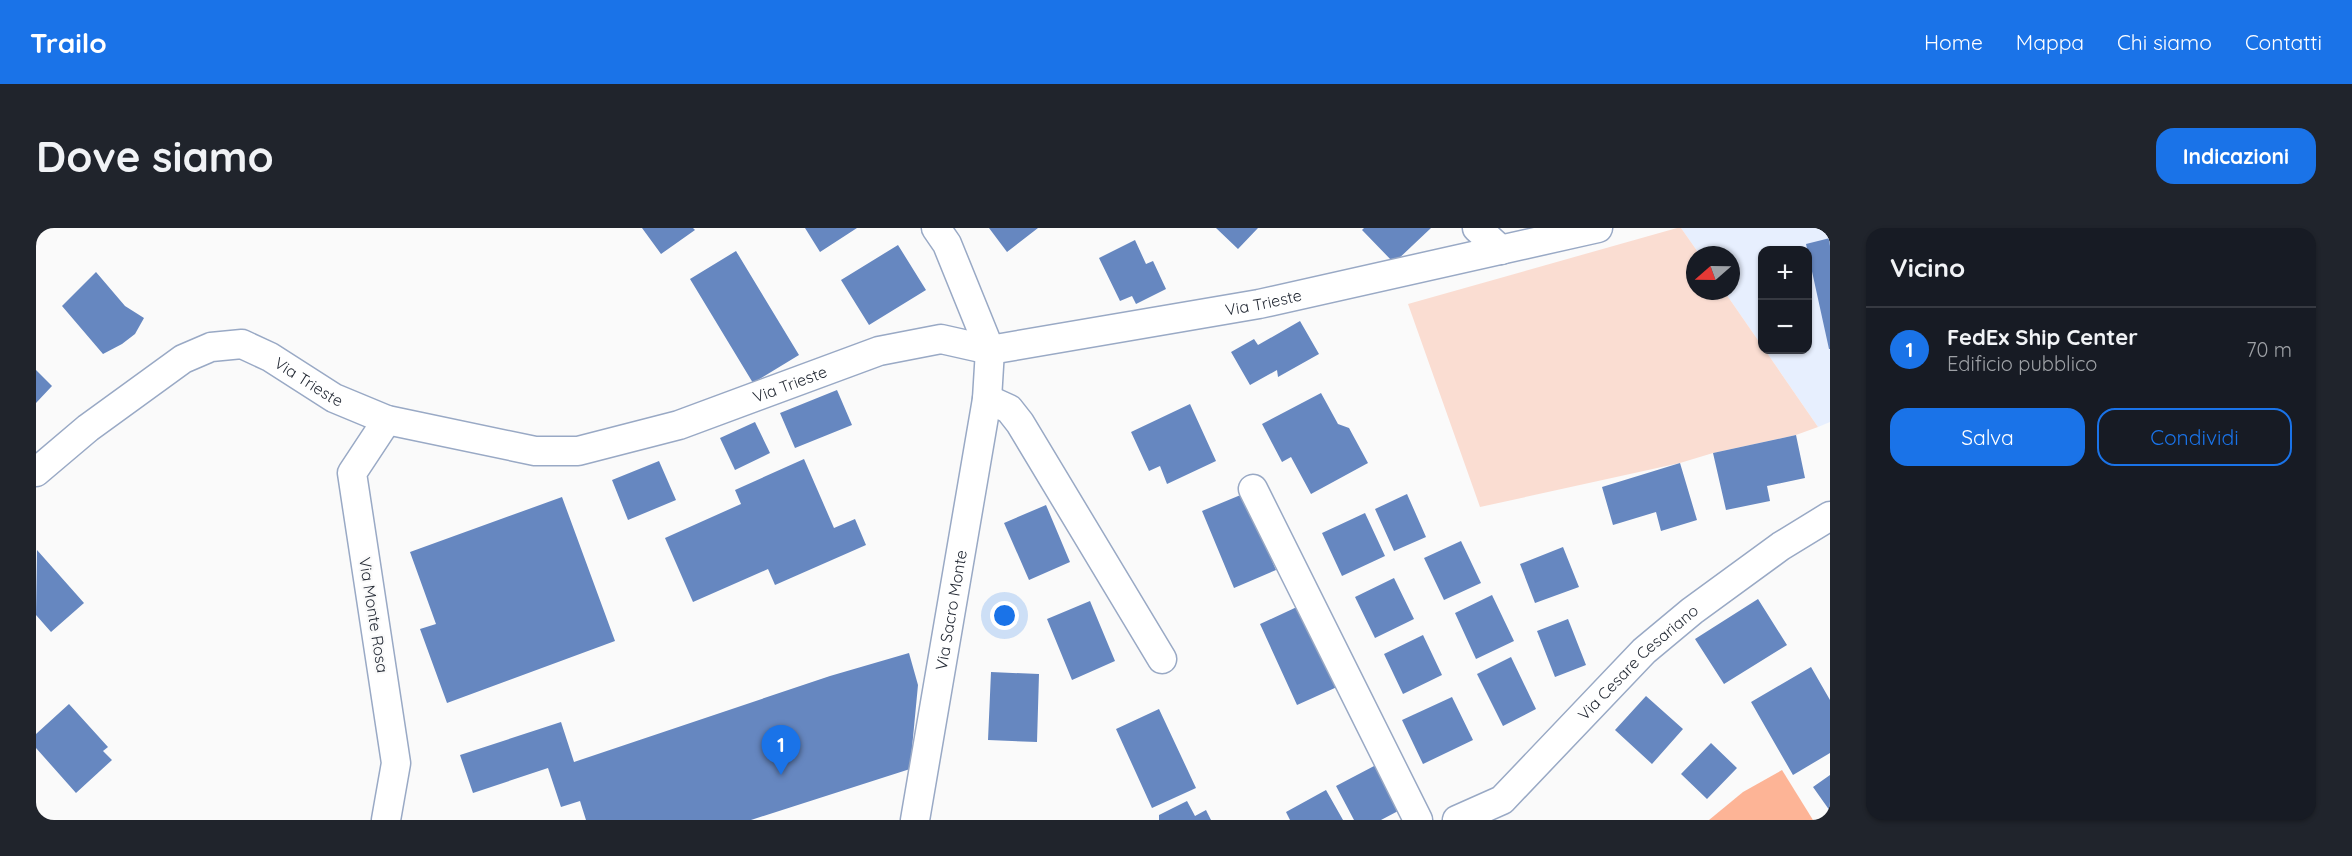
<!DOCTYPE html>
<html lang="it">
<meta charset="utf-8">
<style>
body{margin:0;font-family:Quicksand,sans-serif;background:#20242c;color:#f1f3f6}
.controls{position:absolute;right:18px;top:18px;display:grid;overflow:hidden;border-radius:12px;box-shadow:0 2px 4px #0004}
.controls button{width:54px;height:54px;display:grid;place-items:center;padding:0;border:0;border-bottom:2px solid #363941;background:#171b24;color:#f1f3f6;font:30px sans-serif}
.compass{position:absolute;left:1650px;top:18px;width:54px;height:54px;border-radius:50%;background:#171b24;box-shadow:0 2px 4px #0004;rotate:250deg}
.you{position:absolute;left:969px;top:388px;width:21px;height:21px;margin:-15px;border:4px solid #fff;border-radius:50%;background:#1a73e8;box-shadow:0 0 0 9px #1a73e833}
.badge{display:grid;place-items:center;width:39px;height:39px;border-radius:50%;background:#1a73e8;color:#fff;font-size:20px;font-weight:700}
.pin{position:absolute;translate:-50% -50px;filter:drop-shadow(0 2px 3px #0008)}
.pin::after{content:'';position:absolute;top:32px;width:21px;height:18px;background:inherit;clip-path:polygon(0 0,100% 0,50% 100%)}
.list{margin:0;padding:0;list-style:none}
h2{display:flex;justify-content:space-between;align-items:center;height:78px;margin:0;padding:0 24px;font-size:26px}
h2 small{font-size:20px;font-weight:400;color:#9ea1a6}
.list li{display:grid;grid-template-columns:39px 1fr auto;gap:18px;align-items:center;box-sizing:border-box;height:84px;padding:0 24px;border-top:2px solid #363941}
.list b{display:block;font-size:22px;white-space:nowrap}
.list p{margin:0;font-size:20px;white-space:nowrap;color:#9ea1a6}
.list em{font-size:20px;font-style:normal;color:#9ea1a6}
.actions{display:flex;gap:12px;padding:18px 24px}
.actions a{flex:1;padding:14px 0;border:2px solid #1a73e8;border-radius:18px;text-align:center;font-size:21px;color:#1a73e8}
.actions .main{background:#1a73e8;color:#fff}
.map{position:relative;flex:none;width:1794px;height:592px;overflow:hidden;border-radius:18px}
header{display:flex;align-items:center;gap:36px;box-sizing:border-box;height:84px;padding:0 30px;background:#1a73e8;color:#fff}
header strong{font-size:28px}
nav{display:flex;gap:33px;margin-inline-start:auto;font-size:21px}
.intro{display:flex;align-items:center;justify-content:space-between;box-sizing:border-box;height:144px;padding:0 36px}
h1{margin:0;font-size:42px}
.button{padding:15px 27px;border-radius:18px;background:#1a73e8;color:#fff;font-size:21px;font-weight:700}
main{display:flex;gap:36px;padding:0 36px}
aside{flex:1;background:#171b24;border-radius:18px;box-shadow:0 2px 4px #0004}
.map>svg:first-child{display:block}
.built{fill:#e7effe}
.green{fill:#faddd2}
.forest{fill:#fdb496}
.building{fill:#6687c0}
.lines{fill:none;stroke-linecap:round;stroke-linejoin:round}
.minor-casing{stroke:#99a9c5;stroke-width:31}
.minor{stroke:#fff;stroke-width:28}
.labels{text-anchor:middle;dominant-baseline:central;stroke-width:4.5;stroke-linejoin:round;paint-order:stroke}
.street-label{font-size:16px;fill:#252b36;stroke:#fafafa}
</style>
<header>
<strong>Trailo</strong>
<nav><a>Home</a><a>Mappa</a><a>Chi siamo</a><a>Contatti</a></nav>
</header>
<div class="intro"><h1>Dove siamo</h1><a class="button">Indicazioni</a></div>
<main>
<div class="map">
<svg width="1794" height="592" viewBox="0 0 1794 592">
<rect width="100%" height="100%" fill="#fafafa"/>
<path class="built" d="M1645 0H1794V194L1782 199 1729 122H1772V22H1726V118L1688 63H1695V27H1664Z"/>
<path class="green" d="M1641 0H1645L1664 27H1659V63H1688L1726 118V122H1729L1782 199 1760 207 1677 225 1644 235 1444 279 1372 76Z"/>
<path class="forest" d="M1746 542 1777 592H1673L1707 564Z"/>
<path class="building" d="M606 0H657L659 2 625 26Z
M769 0H821L784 24Z
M953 0H1002L971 24Z
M1180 0H1222L1202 21Z
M1328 0H1395L1358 35 1326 2Z
M1794 10V121H1793L1770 16Z
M1099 12 1110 36 1117 33 1130 61 1100 76 1096 68 1084 73 1063 30Z
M862 17 890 62 833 97 805 52Z
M700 23 763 127 717 155 654 51Z
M60 44 89 78 108 90 99 106 86 116 67 126 26 78Z
M1264 93 1283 126 1242 149 1241 142 1214 157 1195 124 1218 111 1222 117Z
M0 142 16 158 0 175Z
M801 162 816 197 759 220 744 185Z
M1285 165 1302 196 1313 200 1332 235 1275 266 1255 229 1246 234 1226 196Z
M1154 176 1180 233 1131 256 1124 238 1113 243 1095 204Z
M719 194 734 225 699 242 684 210Z
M1760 207 1769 250 1731 258 1734 273 1690 282 1677 225Z
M768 231 798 300 819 291 830 317 739 357 732 341 657 374 629 310 705 276 699 262Z
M623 233 640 272 592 292 576 252Z
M1644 235 1661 292 1625 303 1620 284 1577 297 1566 259Z
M1207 266 1240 342 1198 360 1166 283Z
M1371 266 1390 309 1358 323 1339 281Z
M526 269 579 413 411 475 384 401 400 396 374 324Z
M1010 277 1034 334 993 352 968 295Z
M1329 285 1349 328 1306 348 1286 305Z
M1425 313 1445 355 1408 372 1388 330Z
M1527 319 1543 359 1499 375 1484 336Z
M1 322 48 375 15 404 0 387Z
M1358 350 1378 391 1339 410 1319 369Z
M1456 367 1478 413 1440 431 1419 385Z
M1722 371 1751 417 1688 456 1659 411Z
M1054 373 1079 433 1036 452 1011 391Z
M1263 378 1301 459 1261 477 1224 396Z
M1532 391 1550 437 1519 449 1501 403Z
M1387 407 1406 447 1367 466 1348 426Z
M873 425 882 457 874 541 715 592H550L544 573 525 579 512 540 437 565 424 527 525 494 538 534 794 448Z
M1475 429 1500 481 1467 498 1441 446Z
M1775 439 1794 472V525L1757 547 1715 474Z
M955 444 1003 446 1001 514 952 512Z
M1610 468 1647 501 1616 536 1579 502Z
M1416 469 1437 512 1387 536 1366 492Z
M33 476 72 519 67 523 76 532 40 565 0 520V506Z
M1123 481 1160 560 1116 580 1080 501Z
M1675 515 1701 540 1671 571 1645 546Z
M1340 537 1364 582 1345 592H1318L1300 558Z
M1794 547V583L1777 559Z
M1290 562 1307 592H1254L1250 584Z
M1151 573 1159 588 1170 582 1175 592H1123V587Z"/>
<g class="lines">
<g class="minor-casing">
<g id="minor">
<path d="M1441 0 1465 22"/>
<path d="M951 171 973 181 984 195 1126 431"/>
<path id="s1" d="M0 244 52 200 147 131 175 119 206 116 234 129 298 170 351 192 499 223H542L643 197 843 123 905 111 954 122 1223 76 1562 0"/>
<path d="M1217 261 1382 592"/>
<path d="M350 592 360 535 316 245 351 192"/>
<path id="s2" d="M879 592 951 171 954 122 911 16 900 0"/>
<path id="s3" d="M1421 592 1466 572 1608 423 1656 383 1745 318 1794 288"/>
</g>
</g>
<use href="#minor" class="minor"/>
</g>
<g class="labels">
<g class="street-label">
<text stroke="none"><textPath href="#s1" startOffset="1314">Via Trieste</textPath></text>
<text stroke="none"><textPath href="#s1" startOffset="324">Via Trieste</textPath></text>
<text stroke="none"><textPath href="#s1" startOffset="828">Via Trieste</textPath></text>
<text stroke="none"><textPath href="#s2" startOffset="213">Via Sacro Monte</textPath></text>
<text transform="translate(338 387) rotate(81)">Via Monte Rosa</text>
<text stroke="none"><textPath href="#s3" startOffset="243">Via Cesare Cesariano</textPath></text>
</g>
</g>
</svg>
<div class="controls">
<button>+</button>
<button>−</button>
</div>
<svg class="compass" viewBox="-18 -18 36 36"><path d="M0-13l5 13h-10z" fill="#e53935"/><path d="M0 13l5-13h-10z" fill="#9ea1a6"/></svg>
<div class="you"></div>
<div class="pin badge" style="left:745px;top:547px">1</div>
</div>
<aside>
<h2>Vicino<small></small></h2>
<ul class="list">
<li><span class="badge">1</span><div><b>FedEx Ship Center</b><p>Edificio pubblico</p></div><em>70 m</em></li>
</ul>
<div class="actions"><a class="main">Salva</a><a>Condividi</a></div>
</aside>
</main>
